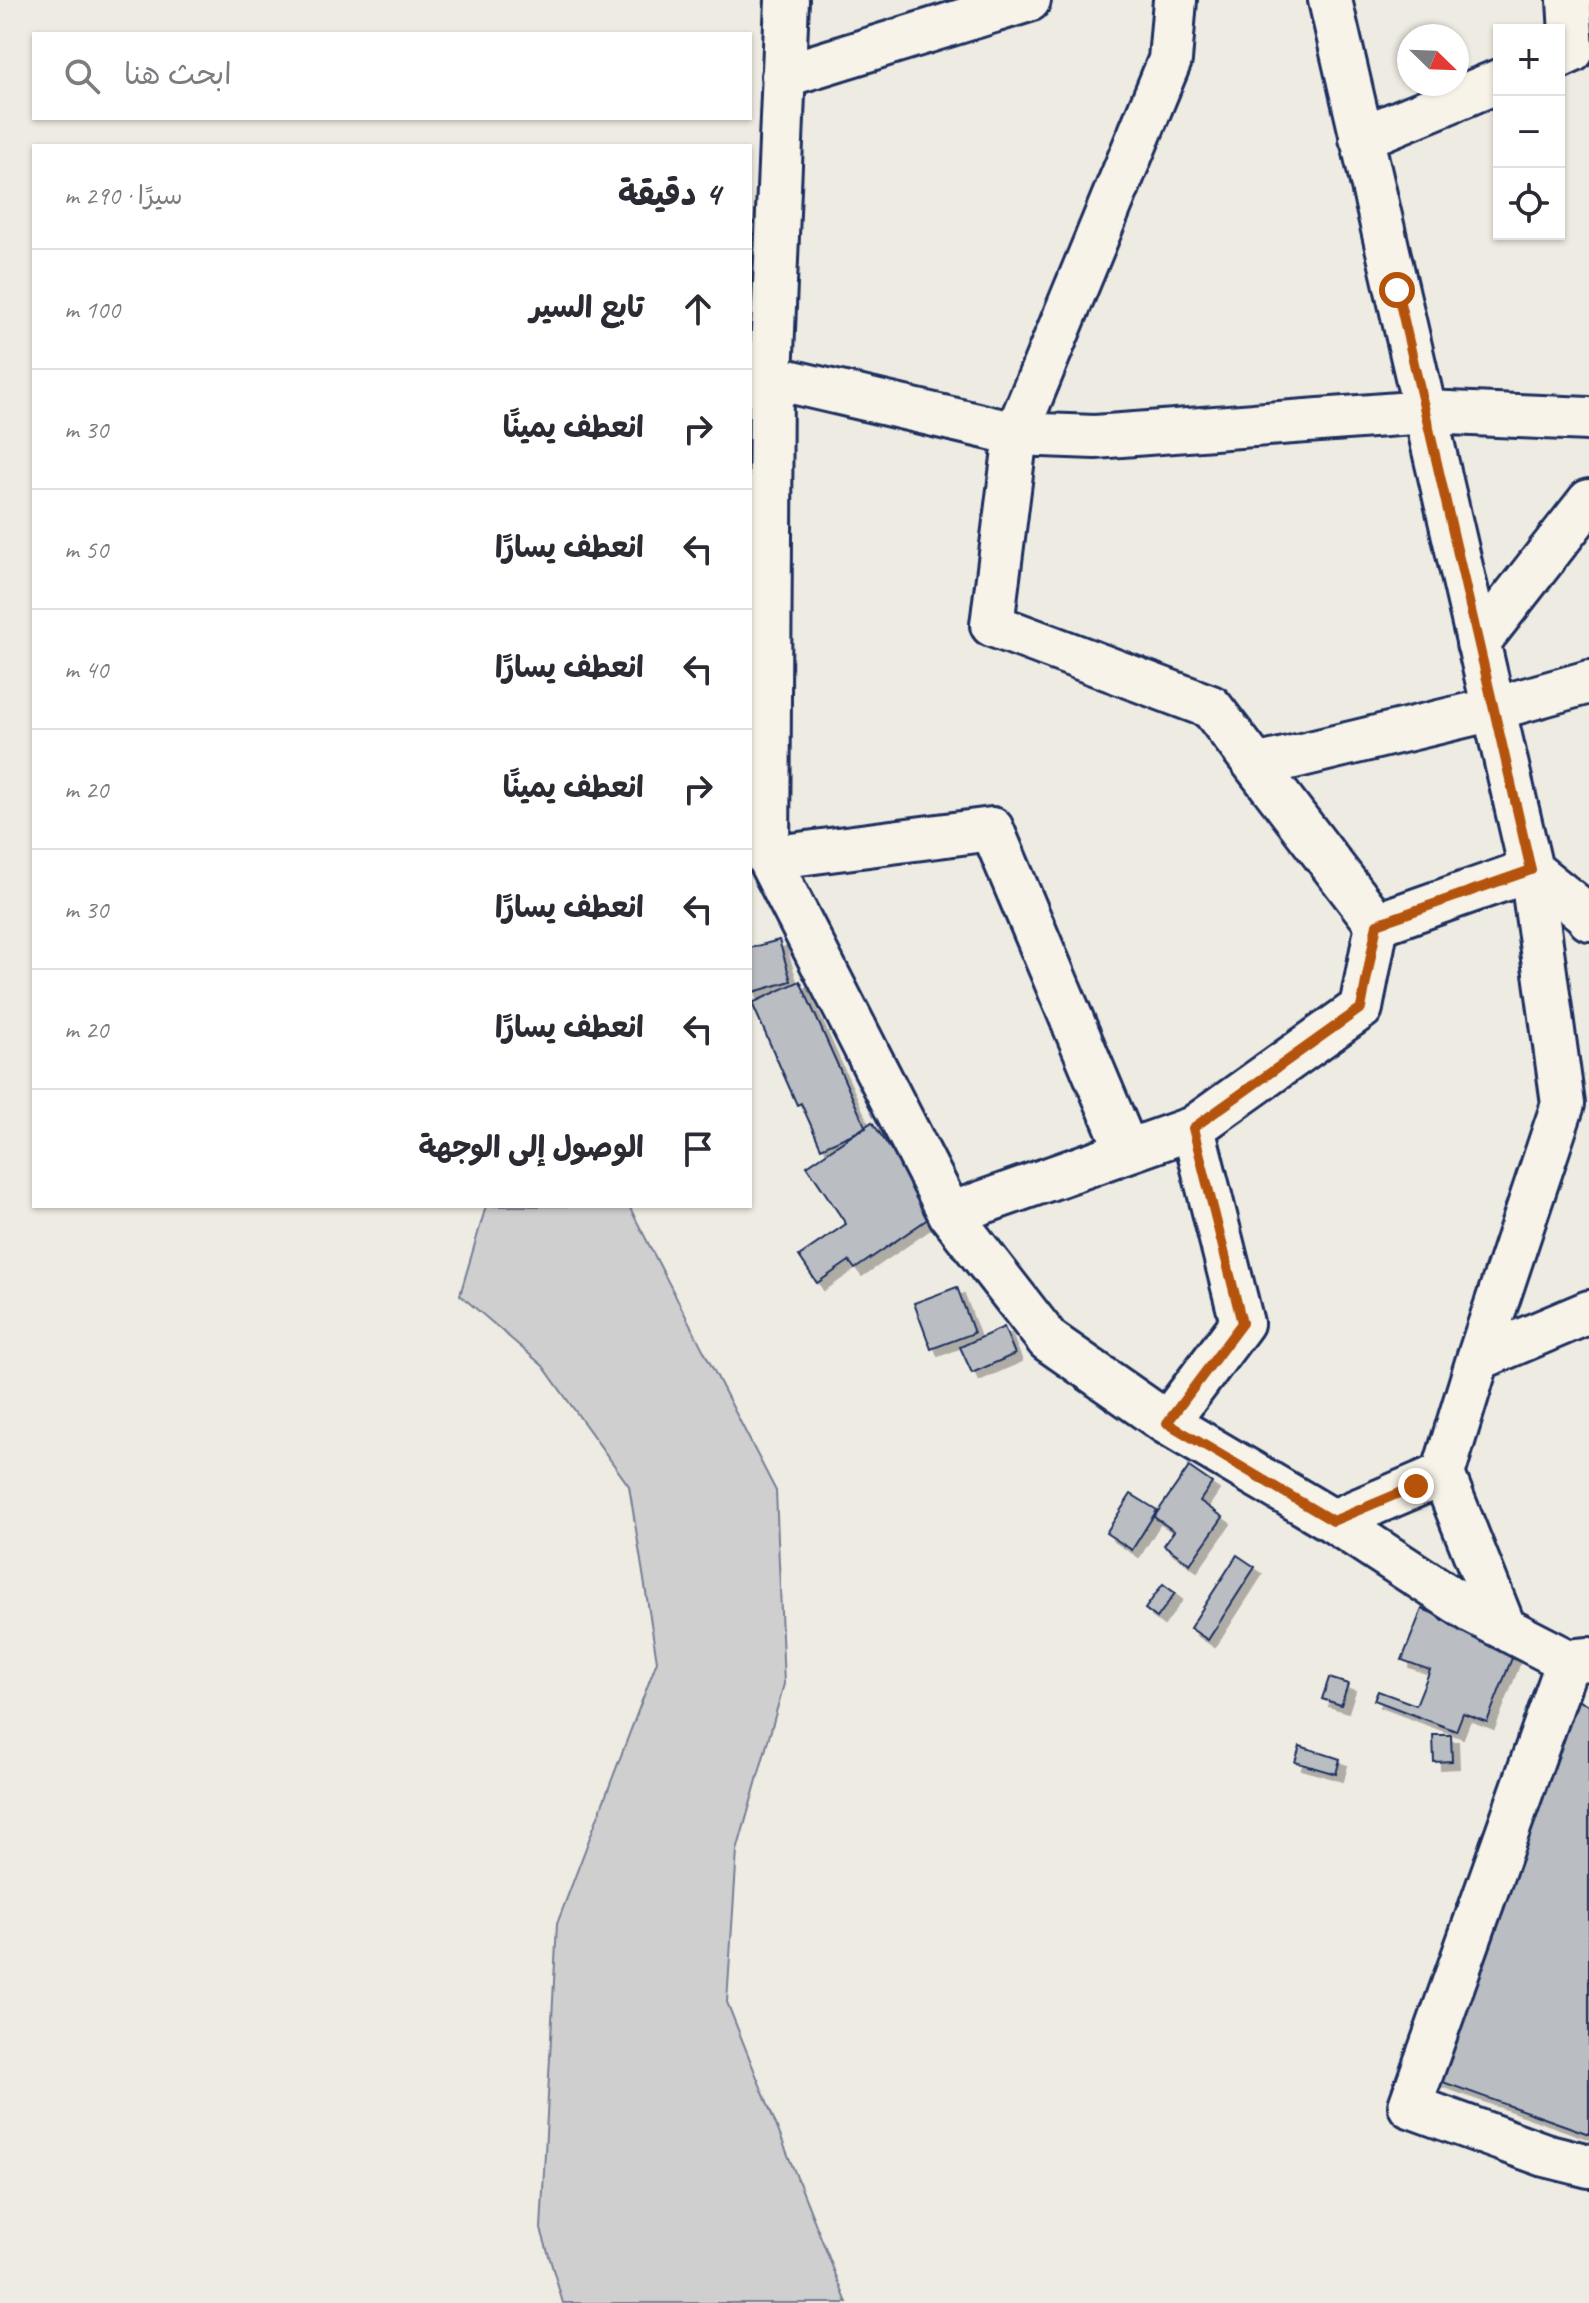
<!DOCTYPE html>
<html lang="ar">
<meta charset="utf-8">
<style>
body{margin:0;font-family:Caveat,"Playpen Sans Arabic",sans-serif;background:#f7f7f7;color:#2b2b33;direction:rtl}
.controls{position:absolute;right:24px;top:24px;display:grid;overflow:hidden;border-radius:0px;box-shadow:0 2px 6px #0004}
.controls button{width:72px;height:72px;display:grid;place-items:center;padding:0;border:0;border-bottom:2px solid #e1e1e2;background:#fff;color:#2b2b33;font:40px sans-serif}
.compass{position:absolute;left:1397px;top:24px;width:72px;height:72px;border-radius:50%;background:#fff;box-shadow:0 2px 6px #0004;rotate:113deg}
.stop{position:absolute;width:24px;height:24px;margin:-18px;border:6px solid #b45309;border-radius:50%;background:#fff}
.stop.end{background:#b45309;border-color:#fff;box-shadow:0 2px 8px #0008}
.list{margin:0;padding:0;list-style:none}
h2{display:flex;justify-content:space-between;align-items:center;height:104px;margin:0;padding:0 32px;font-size:34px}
h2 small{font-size:26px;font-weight:400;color:#7c7c81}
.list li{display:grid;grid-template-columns:52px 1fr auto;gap:24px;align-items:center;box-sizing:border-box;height:120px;padding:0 32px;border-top:2px solid #e1e1e2}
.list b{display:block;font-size:30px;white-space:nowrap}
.list em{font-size:26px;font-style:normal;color:#7c7c81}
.icon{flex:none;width:44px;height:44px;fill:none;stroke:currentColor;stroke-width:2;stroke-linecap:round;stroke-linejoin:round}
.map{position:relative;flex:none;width:1589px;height:2303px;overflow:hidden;direction:ltr}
.search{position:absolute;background:#fff;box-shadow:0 2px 6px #0004;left:32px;top:32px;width:720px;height:88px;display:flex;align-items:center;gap:20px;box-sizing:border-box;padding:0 28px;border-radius:0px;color:#7c7c81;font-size:30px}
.panel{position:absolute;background:#fff;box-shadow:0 2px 6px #0004;left:32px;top:144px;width:720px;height:1064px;border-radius:0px;direction:rtl}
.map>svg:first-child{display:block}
.green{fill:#cfcfcf;stroke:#757f96;stroke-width:2}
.building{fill:#babdc2;stroke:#1b2f5e;stroke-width:2;filter:url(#shadow)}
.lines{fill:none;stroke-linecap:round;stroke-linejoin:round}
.street-casing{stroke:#1b2f5e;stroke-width:48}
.street{stroke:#f7f3e8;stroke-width:42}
.route{stroke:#b45309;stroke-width:10}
</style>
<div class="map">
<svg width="1589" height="2303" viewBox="0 0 1589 2303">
<defs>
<filter id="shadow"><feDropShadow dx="7" dy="7" stdDeviation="0" flood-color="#0004"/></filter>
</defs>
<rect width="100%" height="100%" fill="#eeebe2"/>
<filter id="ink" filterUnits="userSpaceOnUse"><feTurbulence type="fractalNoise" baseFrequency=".0125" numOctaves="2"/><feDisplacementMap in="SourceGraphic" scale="16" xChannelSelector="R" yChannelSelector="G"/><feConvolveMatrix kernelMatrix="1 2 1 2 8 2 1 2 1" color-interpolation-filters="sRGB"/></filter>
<g filter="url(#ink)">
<path class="green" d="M486 1206H629L776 1491 784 1684 737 1851 727 2002 847 2303H563L541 2229 557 1924 657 1661 629 1486 543 1366 460 1295Z"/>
<path class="building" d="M779 940 791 981 750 993V948Z
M800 981 866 1128 821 1148 801 1103 797 1105 752 1003Z
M872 1122 935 1214 855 1269 849 1261 817 1283 799 1256 846 1224 807 1166Z
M957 1287 974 1333 931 1349 914 1303Z
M1004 1327 1015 1354 972 1373 960 1347Z
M1189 1467 1212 1483 1200 1501 1223 1517 1190 1564 1164 1545 1174 1531 1154 1517Z
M1131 1494 1157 1510 1132 1550 1106 1533Z
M1237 1555 1255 1567 1208 1640 1190 1628Z
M1163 1584 1175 1593 1157 1618 1145 1609Z
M1422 1609 1517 1645 1487 1722 1463 1713 1456 1731 1374 1700 1378 1691 1416 1705 1430 1670 1402 1660Z
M1329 1678 1348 1684 1341 1705 1322 1699Z
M1571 1698 1589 1705V2134L1437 2080Z
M1433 1735H1451L1452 1761 1434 1762Z
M1300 1746 1340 1759 1336 1774 1295 1762Z"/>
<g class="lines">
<g class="street-casing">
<path id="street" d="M787 0 771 377 768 858 950 1214 1048 1340 1167 1423 1333 1521 1471 1611 1568 1661 1589 1659
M1330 0 1531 870 1586 914 1589 919
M1559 57 1572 51 1569 0
M783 76 1029 0
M1361 138 1499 81
M771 377 1016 434 1170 60 1175 0
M1478 643 1589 501
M1256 766 1493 709 1589 682
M768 858 992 829 1127 1151
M1377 924 1211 707 992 625 1016 434 1095 437 1425 412 1589 419
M950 1214 1193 1128 1361 1008 1377 924 1531 870 1563 1104 1478 1359
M1167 1423 1242 1323 1193 1128
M1443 1474 1504 1627
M1333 1521 1443 1474 1478 1359 1589 1312
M1568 1661 1410 2106 1545 2155 1589 2166"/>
</g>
<use href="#street" class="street"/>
</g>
</g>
<g class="lines" filter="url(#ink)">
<path class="route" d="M1397 290 1531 870 1377 924 1361 1008 1193 1128 1242 1323 1167 1423 1333 1521 1416 1486"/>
</g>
</svg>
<div class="controls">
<button>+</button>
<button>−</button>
<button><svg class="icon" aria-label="locate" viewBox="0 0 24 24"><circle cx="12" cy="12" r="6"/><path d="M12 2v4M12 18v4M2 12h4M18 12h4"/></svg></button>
</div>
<svg class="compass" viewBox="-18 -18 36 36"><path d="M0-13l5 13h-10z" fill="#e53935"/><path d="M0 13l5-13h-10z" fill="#7c7c81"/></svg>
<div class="stop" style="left:1397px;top:290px"></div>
<div class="stop end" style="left:1416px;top:1486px"></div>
<div class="search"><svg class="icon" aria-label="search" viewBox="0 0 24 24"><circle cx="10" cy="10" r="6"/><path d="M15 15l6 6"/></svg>ابحث هنا</div>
<section class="panel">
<h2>4 دقيقة<small>سيرًا · 290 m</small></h2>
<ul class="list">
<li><svg class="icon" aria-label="ahead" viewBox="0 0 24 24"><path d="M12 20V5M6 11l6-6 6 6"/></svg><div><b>تابع السير</b></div><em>100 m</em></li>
<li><svg class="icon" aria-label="right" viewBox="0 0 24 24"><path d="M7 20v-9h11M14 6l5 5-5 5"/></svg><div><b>انعطف يمينًا</b></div><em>30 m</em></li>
<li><svg class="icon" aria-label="left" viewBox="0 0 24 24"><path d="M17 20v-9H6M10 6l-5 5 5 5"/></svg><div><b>انعطف يسارًا</b></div><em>50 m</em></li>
<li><svg class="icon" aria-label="left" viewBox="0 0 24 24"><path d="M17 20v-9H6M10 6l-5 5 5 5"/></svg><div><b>انعطف يسارًا</b></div><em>40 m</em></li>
<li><svg class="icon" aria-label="right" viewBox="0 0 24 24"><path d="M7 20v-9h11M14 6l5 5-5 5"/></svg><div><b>انعطف يمينًا</b></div><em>20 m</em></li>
<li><svg class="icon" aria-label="left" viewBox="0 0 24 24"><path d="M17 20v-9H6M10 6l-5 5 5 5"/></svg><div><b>انعطف يسارًا</b></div><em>30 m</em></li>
<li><svg class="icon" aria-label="left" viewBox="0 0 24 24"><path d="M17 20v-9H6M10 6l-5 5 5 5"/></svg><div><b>انعطف يسارًا</b></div><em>20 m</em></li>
<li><svg class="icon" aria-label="arrive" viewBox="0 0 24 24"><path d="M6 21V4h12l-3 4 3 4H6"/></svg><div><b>الوصول إلى الوجهة</b></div></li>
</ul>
</section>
</div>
